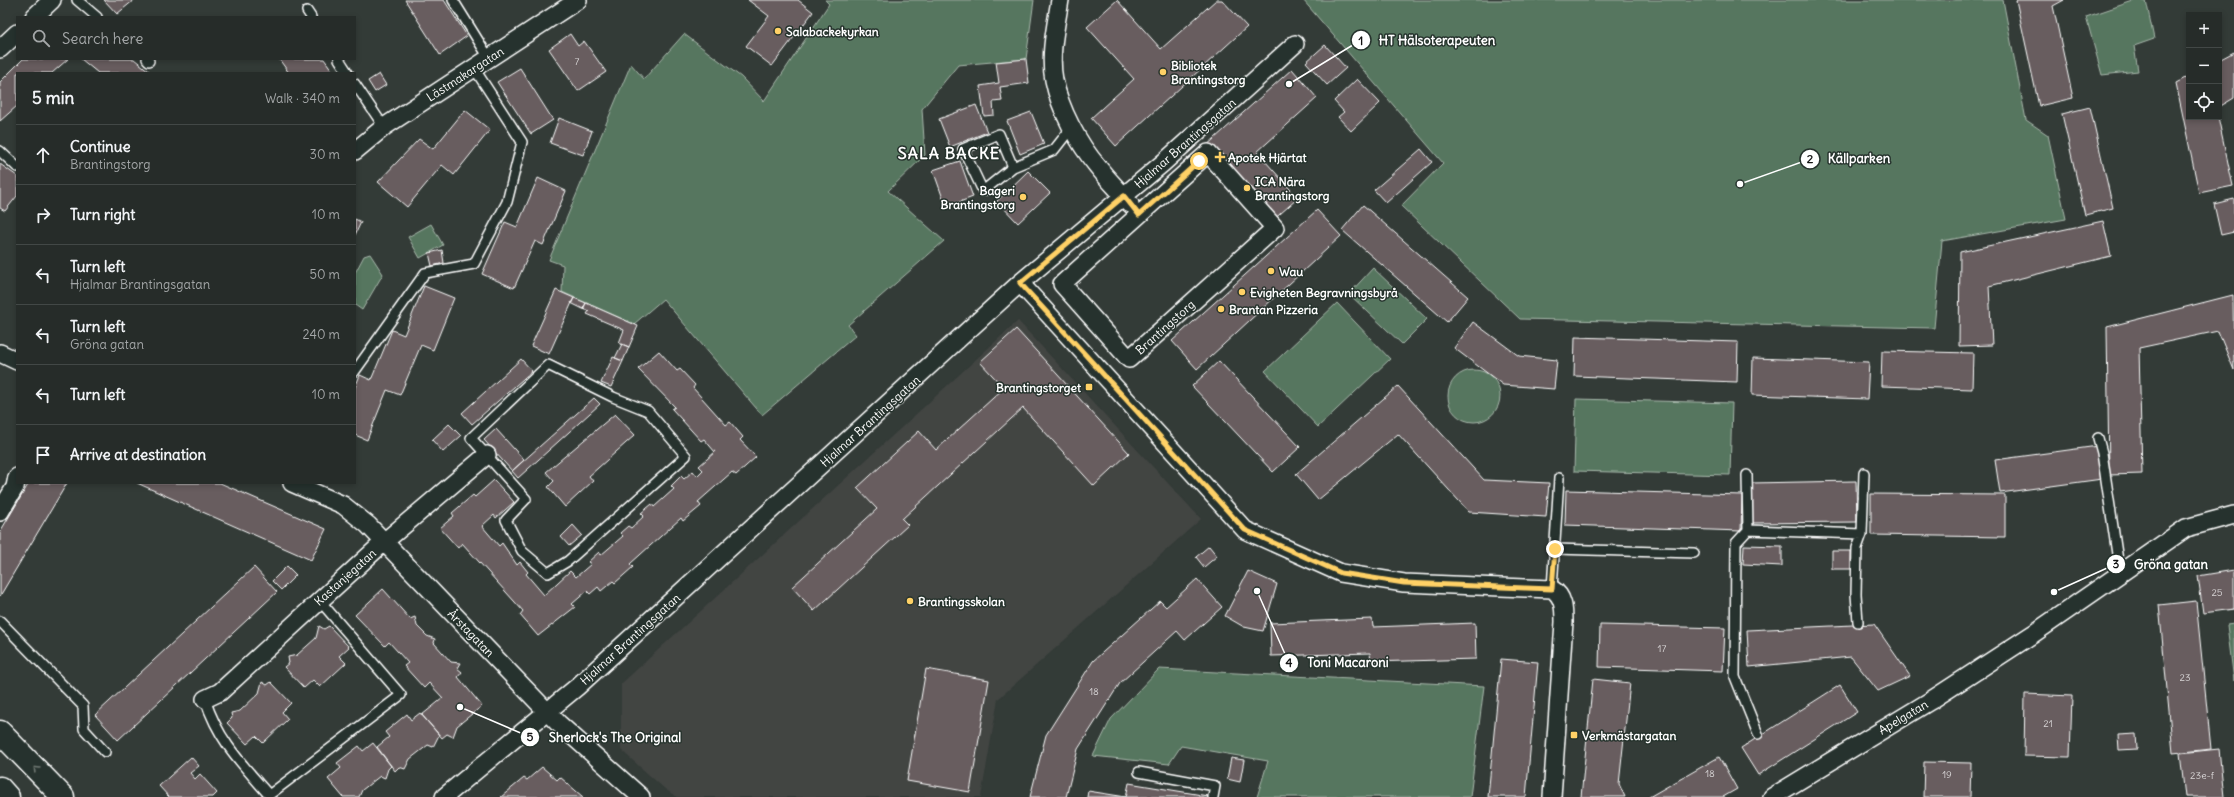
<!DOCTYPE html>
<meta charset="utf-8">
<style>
body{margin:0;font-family:Delius,sans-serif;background:#323835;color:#f1f3f6}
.controls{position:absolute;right:12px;top:12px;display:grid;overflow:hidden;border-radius:0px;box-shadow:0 2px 6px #0003}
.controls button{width:36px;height:36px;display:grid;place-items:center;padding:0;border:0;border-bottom:1px solid #424846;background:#262c29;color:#f1f3f6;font:20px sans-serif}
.stop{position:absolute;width:12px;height:12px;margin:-9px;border:3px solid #ffd166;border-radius:50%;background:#fff}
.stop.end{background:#ffd166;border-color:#fff;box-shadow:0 1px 4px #0008}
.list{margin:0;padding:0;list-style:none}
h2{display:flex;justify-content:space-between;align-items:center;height:52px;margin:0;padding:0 16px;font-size:17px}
h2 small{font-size:13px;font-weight:400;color:#a4a7a8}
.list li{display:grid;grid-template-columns:26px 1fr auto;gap:12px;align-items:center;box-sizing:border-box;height:60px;padding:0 16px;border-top:1px solid #424846}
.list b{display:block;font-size:15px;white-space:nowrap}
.list p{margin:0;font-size:13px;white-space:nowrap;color:#a4a7a8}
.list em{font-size:13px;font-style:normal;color:#a4a7a8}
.icon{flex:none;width:22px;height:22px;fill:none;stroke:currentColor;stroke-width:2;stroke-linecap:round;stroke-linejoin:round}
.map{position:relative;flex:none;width:2234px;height:797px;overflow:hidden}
.search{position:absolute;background:#262c29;box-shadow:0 2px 6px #0003;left:16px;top:16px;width:340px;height:44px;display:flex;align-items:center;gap:10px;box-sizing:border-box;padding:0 14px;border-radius:0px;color:#a4a7a8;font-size:15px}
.panel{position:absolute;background:#262c29;box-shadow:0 2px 6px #0003;left:16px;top:72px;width:340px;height:412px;border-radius:0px}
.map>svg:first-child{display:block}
.built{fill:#434543}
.green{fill:#56765e;stroke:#aabaae}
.building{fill:#685d5f;stroke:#fff}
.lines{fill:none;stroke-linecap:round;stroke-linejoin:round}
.lane-casing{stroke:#fff;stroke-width:12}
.street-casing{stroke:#fff;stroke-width:20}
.secondary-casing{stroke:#fff;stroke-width:25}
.lane{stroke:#26332d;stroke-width:9}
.street{stroke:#26332d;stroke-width:17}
.secondary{stroke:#26332d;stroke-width:22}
.oneway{stroke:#727a76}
.route{stroke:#ffd166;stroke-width:5}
.poi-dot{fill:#ffd166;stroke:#26332d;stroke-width:1.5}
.labels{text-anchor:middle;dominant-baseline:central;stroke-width:3;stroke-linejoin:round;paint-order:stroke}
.number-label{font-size:10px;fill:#d9d6d7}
.poi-label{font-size:12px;font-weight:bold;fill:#fff;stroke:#26332d;text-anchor:start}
.street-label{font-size:12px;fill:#fff;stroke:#26332d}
.district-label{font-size:16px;font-weight:bold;letter-spacing:1px;fill:#fff;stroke:#26332d}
.leader{fill:none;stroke:#fff;stroke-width:1.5}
.callout-dot{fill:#fff;stroke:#26332d;stroke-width:1.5}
.mark-label{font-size:12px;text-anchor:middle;font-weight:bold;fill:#111}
.callout-label{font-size:13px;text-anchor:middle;font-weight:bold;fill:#fff;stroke:#26332d;stroke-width:3;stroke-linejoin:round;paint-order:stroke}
</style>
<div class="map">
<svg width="2234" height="797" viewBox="0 0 2234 797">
<rect width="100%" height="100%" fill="#333b37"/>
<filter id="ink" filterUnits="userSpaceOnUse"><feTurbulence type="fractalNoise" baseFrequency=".025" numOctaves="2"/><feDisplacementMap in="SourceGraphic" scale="8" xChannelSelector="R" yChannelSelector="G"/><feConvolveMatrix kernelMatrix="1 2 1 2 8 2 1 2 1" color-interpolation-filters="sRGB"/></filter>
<g filter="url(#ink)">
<path class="built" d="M1018 321 1201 519 998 699 981 797H677L665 789 621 750V684Z"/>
<path class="green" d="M825 0H1034L1026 59 958 65 922 109 925 155 888 191 944 241 848 325 856 335 762 415 663 299 634 324 562 292 563 265 549 260 631 64 644 79 684 34 741 77 764 101 829 4Z
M1303 0H2003L2026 120 2048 135 2066 219 1942 241 1934 328 1520 319 1401 206 1443 163Z
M2136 0H2146L2154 39 2134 46 2138 71 2102 75 2086 17Z
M431 224 443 245 420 258 408 237Z
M370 254 383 274 362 310 355 305V273L364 256Z
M1373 268 1427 319 1402 344 1349 294Z
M1337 303 1390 359 1318 427 1265 371Z
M1448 396a26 26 0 1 1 52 0a26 26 0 1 1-52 0Z
M1576 399 1732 403 1730 475 1574 471Z
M2234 624V681L2227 625Z
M1159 669 1484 686 1470 797H1257L1268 761 1181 746 1169 764 1093 756 1111 719Z"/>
<path class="building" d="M104 0H134L117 14Z
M405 0H444L467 36 440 55Z
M748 0H798L813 12 772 66 746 46 769 16Z
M1117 0 1161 49 1216 0H1222L1247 27 1116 146 1091 118 1134 79 1087 27Z
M2016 0H2064L2053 6 2073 98 2039 106Z
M570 34 578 46 584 41 606 72 578 91 549 49Z
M1325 45 1346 68 1327 85 1306 62Z
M2234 52V98L2219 107V60Z
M23 59H68L52 73H17V106L0 121V82Z
M81 59H134L149 71 148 73H98Z
M279 59H324L334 73H289Z
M1026 59 1029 83 1000 87 1002 101 993 102 994 115 984 116 980 86 999 83 996 62Z
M520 68 553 120 531 134 497 82Z
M1292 69 1317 98 1257 152 1298 198 1271 222 1205 147Z
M379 74 386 85 375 92 368 81Z
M2189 76V117H2218L2233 186 2199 193 2176 83Z
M1357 79 1380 103 1351 131 1338 117 1344 112 1334 101Z
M976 105 987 132 950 147 939 119Z
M2090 107 2113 208 2085 215 2062 114Z
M465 110 490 130 454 175 442 165 407 207 378 182 419 139 433 149Z
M1031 112 1044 144 1020 154 1007 121Z
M559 118 592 131 583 155 550 143Z
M1421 149 1432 162 1386 203 1374 190Z
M960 161 973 197 946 207 933 170Z
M0 164 17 176V196L5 211 0 208Z
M1028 171 1050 193 1018 223 997 201Z
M538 178 566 191 543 245 535 241 514 288 482 274 505 222 517 227Z
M2234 199V232L2221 235 2214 204Z
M1363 205 1468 297 1447 322 1342 230Z
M1317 210 1341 236 1197 369 1172 341Z
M355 219 361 222 355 235Z
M2103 221 2111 256 1989 286 1992 345 1959 346 1960 252Z
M442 250 444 263 432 266 429 253Z
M424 286 454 298 433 350 421 345 400 395 387 390 367 440 355 435V388L360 375 371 380 392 330 404 335Z
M556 290 574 298 549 354 531 346Z
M2233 295 2234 370 2218 331 2139 348 2142 474 2109 475 2107 327Z
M574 298 586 303 583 309 571 303Z
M586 303 638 326 629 347 619 343 624 330 587 314 589 311 583 309Z
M1473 322 1519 356 1557 360 1554 389 1503 385 1454 348Z
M1016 329 1129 453 1094 486 1023 408 902 519 908 525 814 611 792 587 877 509 857 488 919 431 936 450 1004 388 980 362Z
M1575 337 1738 342 1737 382 1574 376Z
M622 344 629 347 623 361 615 358Z
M659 351 677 371 680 369 695 385 693 388 726 425 730 422 743 437 740 440 756 457 736 475 732 472 698 502 701 506 683 521 681 518 630 564 633 567 615 583 613 581 601 591 598 587 590 594 587 591 572 604 575 607 538 636 520 615 523 611 462 543 458 548 440 528 454 516 452 513 473 495 475 497 494 480 514 502 496 518 494 515 482 526 499 546 502 543 517 565 520 562 528 572 526 574 544 595 570 571 576 577 591 564 588 562 599 552 601 555 623 536 620 533 628 526 631 528 644 516 641 513 652 504 654 507 674 489 671 486 681 476 684 479 693 471 697 476 703 470 699 466 715 452 704 439 701 441 672 409 675 407 638 369Z
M1882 351 1973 353 1972 389 1881 386Z
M613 357 623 361 611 387 601 383Z
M1753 358 1869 362 1867 399 1752 395Z
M521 359 532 371 472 424 462 413Z
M1219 361 1300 447 1273 472 1192 386Z
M1398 386 1484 480 1549 483 1546 517 1469 512 1398 434 1318 500 1296 474Z
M594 398 600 404 518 478 512 471Z
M615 414 635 435 589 476 593 481 565 507 548 487 554 481 546 472Z
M449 424 461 436 443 452 432 440Z
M496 429 524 460 512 471 484 440Z
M2098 446 2102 479 2000 493 1995 460Z
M1856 481 1857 522 1751 523V483Z
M29 483H67L0 596V532Z
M137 483H220L326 529 311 560Z
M1566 490 1742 495 1741 531 1565 525Z
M1871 494 2005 495V537L1871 535Z
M573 525 582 535 569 546 561 537Z
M1744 545 1782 546V566L1743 564Z
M1209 546 1217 556 1204 567 1196 557Z
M1832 551H1851V569H1832Z
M287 566 296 575 281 590 272 581Z
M254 567 277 592 118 740 95 715Z
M2234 570V609L2203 613 2198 576Z
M1248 571 1277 584 1263 631 1244 627 1225 616Z
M1197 579 1222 607 1185 640 1177 631 1120 683 1078 749 1066 797H1030L1046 735 1093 661 1160 601 1166 607Z
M383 589 410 619 415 617 417 626 427 636 435 639 434 643 451 662 460 663 457 668 462 672 458 677 482 706 457 726 453 737 447 734 442 738 422 715 443 698 429 683 424 688 404 666 408 663 389 642 385 646 355 615Z
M2196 601 2211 749 2173 753 2159 605Z
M1372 619 1373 627 1475 623 1476 659 1371 662 1370 653 1271 656 1270 623Z
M1874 624 1910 676 1878 691 1851 657 1749 667 1747 630Z
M1600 625 1725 628 1723 671 1599 667Z
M319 626 324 629 329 626 349 647 339 656 346 663 320 687 313 680 304 688 284 667 289 663 288 657 297 655 316 638Z
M1501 659 1538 662 1526 797H1488Z
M926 669 989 680 970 792 907 781Z
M1593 679 1630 683 1619 784 1625 797H1581Z
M262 682 267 685 271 682 291 703 282 712 288 719 263 743 256 736 247 744 227 723 232 718 231 713 240 711 259 693Z
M1840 685 1857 712 1758 775 1741 748Z
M2025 694 2072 696 2070 757 2024 756Z
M420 713 439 735 433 747 428 745 410 759 405 769 399 767 395 771 377 747 389 737 385 732 407 714 411 720Z
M2136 734 2137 749 2119 750 2118 735Z
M373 743 391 766 388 769 385 778 380 776 362 790 359 797H343L328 779 341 768 337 763 359 746 363 751Z
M2219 749 2224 797H2185L2180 753Z
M191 757 199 766 190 773 195 779 200 774 217 793 213 797H169L159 786Z
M1719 757 1737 789 1723 797H1649Z
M1231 758 1244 760 1240 782 1227 779Z
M1924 762 1971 763 1970 797H1923Z
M542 767 557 780 560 777 583 797H501L524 778 527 780Z
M1129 783 1208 796V797H1126Z
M1088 791 1126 797H1087Z"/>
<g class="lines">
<g class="lane-casing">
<path id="lane" d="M77 0 97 17
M453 0 489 58
M307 11 311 17
M147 59 149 61
M339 59 348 73
M355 84 384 127
M0 151 17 167
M1013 167 999 134 963 149 983 191 1013 167 1054 150 1072 127
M548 365 613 397 648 411 686 456 568 561 548 573 522 551 506 520 526 499 471 438Z
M355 371 425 273 474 264 507 202 522 142 474 68
M2098 438 2102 453 2120 574
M1747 475 1748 530 1736 543 1735 677 1758 734
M1748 530 1862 534
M1555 549 1694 553
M1552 589 1559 478
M0 621 83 706 84 729 105 752
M1858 622 1856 594 1857 548 1862 534 1864 473
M205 699C218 740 241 763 269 795L401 695 320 601
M1139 772 1215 786 1213 797"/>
</g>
<g class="street-casing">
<path id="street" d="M1060 0C1056 25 1049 55 1054 80 1060 110 1078 143 1098 167 1108 180 1120 191 1130 204
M34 17 52 0
M0 49 17 33
M355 151 384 127 578 0
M1208 153 1275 228 1129 359 1062 284Z
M1020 283 1245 530 1341 573 1404 583 1552 589C1564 596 1564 610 1564 622L1552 797
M0 353 17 361
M292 483 343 505 368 525 558 723 641 797
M0 512 15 487 17 477
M205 699 220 692 384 542 487 455
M444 797 577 687 1020 283 1163 163 1295 44
M1772 797 1930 701 2033 634 2186 528 2234 515"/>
</g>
<g class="secondary-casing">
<path id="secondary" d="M0 732 63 797
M0 788 8 797"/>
</g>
<use href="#lane" class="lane"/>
<use href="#street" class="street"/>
<use href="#secondary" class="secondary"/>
</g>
<defs><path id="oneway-chevron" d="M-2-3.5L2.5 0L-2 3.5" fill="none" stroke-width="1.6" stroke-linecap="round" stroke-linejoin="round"/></defs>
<use class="oneway" href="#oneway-chevron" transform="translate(36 769) rotate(-134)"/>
</g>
<g class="lines" filter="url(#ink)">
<path class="route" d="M1199 161 1139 215 1124 196 1020 283 1245 530 1341 573 1404 583 1552 589 1555 549"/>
</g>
<g class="poi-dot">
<circle cx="778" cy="31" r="4"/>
<circle cx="1163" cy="72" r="4"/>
<path d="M1218 151h4v4h4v4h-4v4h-4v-4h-4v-4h4z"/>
<circle cx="1247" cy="188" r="4"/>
<circle cx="1023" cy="197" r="4"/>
<circle cx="1271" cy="271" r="4"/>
<circle cx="1242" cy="292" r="4"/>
<circle cx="1221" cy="309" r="4"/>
<rect x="1085" y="383" width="8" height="8" rx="2"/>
<circle cx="910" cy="601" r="4"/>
<rect x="1570" y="731" width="8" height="8" rx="2"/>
</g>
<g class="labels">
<g class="number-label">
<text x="577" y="61">7</text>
<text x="2217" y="592">25</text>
<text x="1662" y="648">17</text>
<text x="2185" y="677">23</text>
<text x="1094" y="691">18</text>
<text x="2048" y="723">21</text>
<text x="1710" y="773">18</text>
<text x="1947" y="774">19</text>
<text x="2202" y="775">23e-f</text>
</g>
<g class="poi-label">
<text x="786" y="31">Salabackekyrkan</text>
<text x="1171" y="65">Bibliotek<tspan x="1171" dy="14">Brantingstorg</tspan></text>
<text x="1228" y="157">Apotek Hjärtat</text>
<text x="1255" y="181">ICA Nära<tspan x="1255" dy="14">Brantingstorg</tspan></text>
<text x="1015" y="190" text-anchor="end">Bageri<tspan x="1015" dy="14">Brantingstorg</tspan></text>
<text x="1279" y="271">Wau</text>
<text x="1250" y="292">Evigheten Begravningsbyrå</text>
<text x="1229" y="309">Brantan Pizzeria</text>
<text x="1081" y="387" text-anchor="end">Brantingstorget</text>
<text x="918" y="601">Brantingsskolan</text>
<text x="1582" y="735">Verkmästargatan</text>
</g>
<g class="street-label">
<text transform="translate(465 74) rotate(-33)">Lästmakargatan</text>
<text transform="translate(1185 143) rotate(-41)">Hjalmar Brantingsgatan</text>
<text transform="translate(1165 327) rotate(-42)">Brantingstorg</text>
<text transform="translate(870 421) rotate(-42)">Hjalmar Brantingsgatan</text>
<text transform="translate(345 577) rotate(-42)">Kastanjegatan</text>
<text transform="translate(471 633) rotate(46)">Årstagatan</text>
<text transform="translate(630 639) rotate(-42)">Hjalmar Brantingsgatan</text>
<text transform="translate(1903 717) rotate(-31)">Apelgatan</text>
</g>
<g class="district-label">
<text x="949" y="153">SALA BACKE</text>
</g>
</g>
<path class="leader" d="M1289 84L1361 40M1740 184L1810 159M2054 592L2116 564M1257 591L1289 663M460 707L530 737"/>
<g class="callout-dot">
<circle cx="1289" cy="84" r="4"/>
<circle cx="1740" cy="184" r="4"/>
<circle cx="2054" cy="592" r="4"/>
<circle cx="1257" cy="591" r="4"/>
<circle cx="460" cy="707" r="4"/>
<circle cx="1361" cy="40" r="10"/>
<circle cx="1810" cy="159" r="10"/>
<circle cx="2116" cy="564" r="10"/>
<circle cx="1289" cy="663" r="10"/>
<circle cx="530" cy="737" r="10"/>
</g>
<g class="mark-label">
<text x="1361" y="45">1</text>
<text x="1810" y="163">2</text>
<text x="2116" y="568">3</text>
<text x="1289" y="667">4</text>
<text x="530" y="741">5</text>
</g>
<g class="callout-label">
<text x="1437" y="45">HT Hälsoterapeuten</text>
<text x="1859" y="163">Källparken</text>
<text x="2171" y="569">Gröna gatan</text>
<text x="1348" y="667">Toni Macaroni</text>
<text x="615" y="742">Sherlock's The Original</text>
</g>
</svg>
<div class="controls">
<button>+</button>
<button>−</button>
<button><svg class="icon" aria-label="locate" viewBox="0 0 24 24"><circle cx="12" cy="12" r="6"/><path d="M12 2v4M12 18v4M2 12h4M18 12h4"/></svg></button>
</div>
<div class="stop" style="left:1199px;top:161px"></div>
<div class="stop end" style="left:1555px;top:549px"></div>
<div class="search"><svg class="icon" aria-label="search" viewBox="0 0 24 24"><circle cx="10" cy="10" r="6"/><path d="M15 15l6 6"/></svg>Search here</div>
<section class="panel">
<h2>5 min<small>Walk · 340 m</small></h2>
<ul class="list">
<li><svg class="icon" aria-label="ahead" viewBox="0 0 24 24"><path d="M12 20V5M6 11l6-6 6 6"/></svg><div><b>Continue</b><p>Brantingstorg</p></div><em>30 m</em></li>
<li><svg class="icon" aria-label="right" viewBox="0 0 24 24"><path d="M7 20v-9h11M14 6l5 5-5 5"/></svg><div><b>Turn right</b></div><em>10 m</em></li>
<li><svg class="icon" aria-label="left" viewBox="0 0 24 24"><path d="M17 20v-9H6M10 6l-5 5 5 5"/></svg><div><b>Turn left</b><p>Hjalmar Brantingsgatan</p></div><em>50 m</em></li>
<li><svg class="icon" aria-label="left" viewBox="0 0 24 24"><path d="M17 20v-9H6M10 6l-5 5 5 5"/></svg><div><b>Turn left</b><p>Gröna gatan</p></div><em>240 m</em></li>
<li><svg class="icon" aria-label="left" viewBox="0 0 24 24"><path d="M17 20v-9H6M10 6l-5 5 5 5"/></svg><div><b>Turn left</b></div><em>10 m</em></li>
<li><svg class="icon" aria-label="arrive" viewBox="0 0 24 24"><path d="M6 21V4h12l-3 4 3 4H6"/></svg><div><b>Arrive at destination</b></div></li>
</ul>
</section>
</div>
